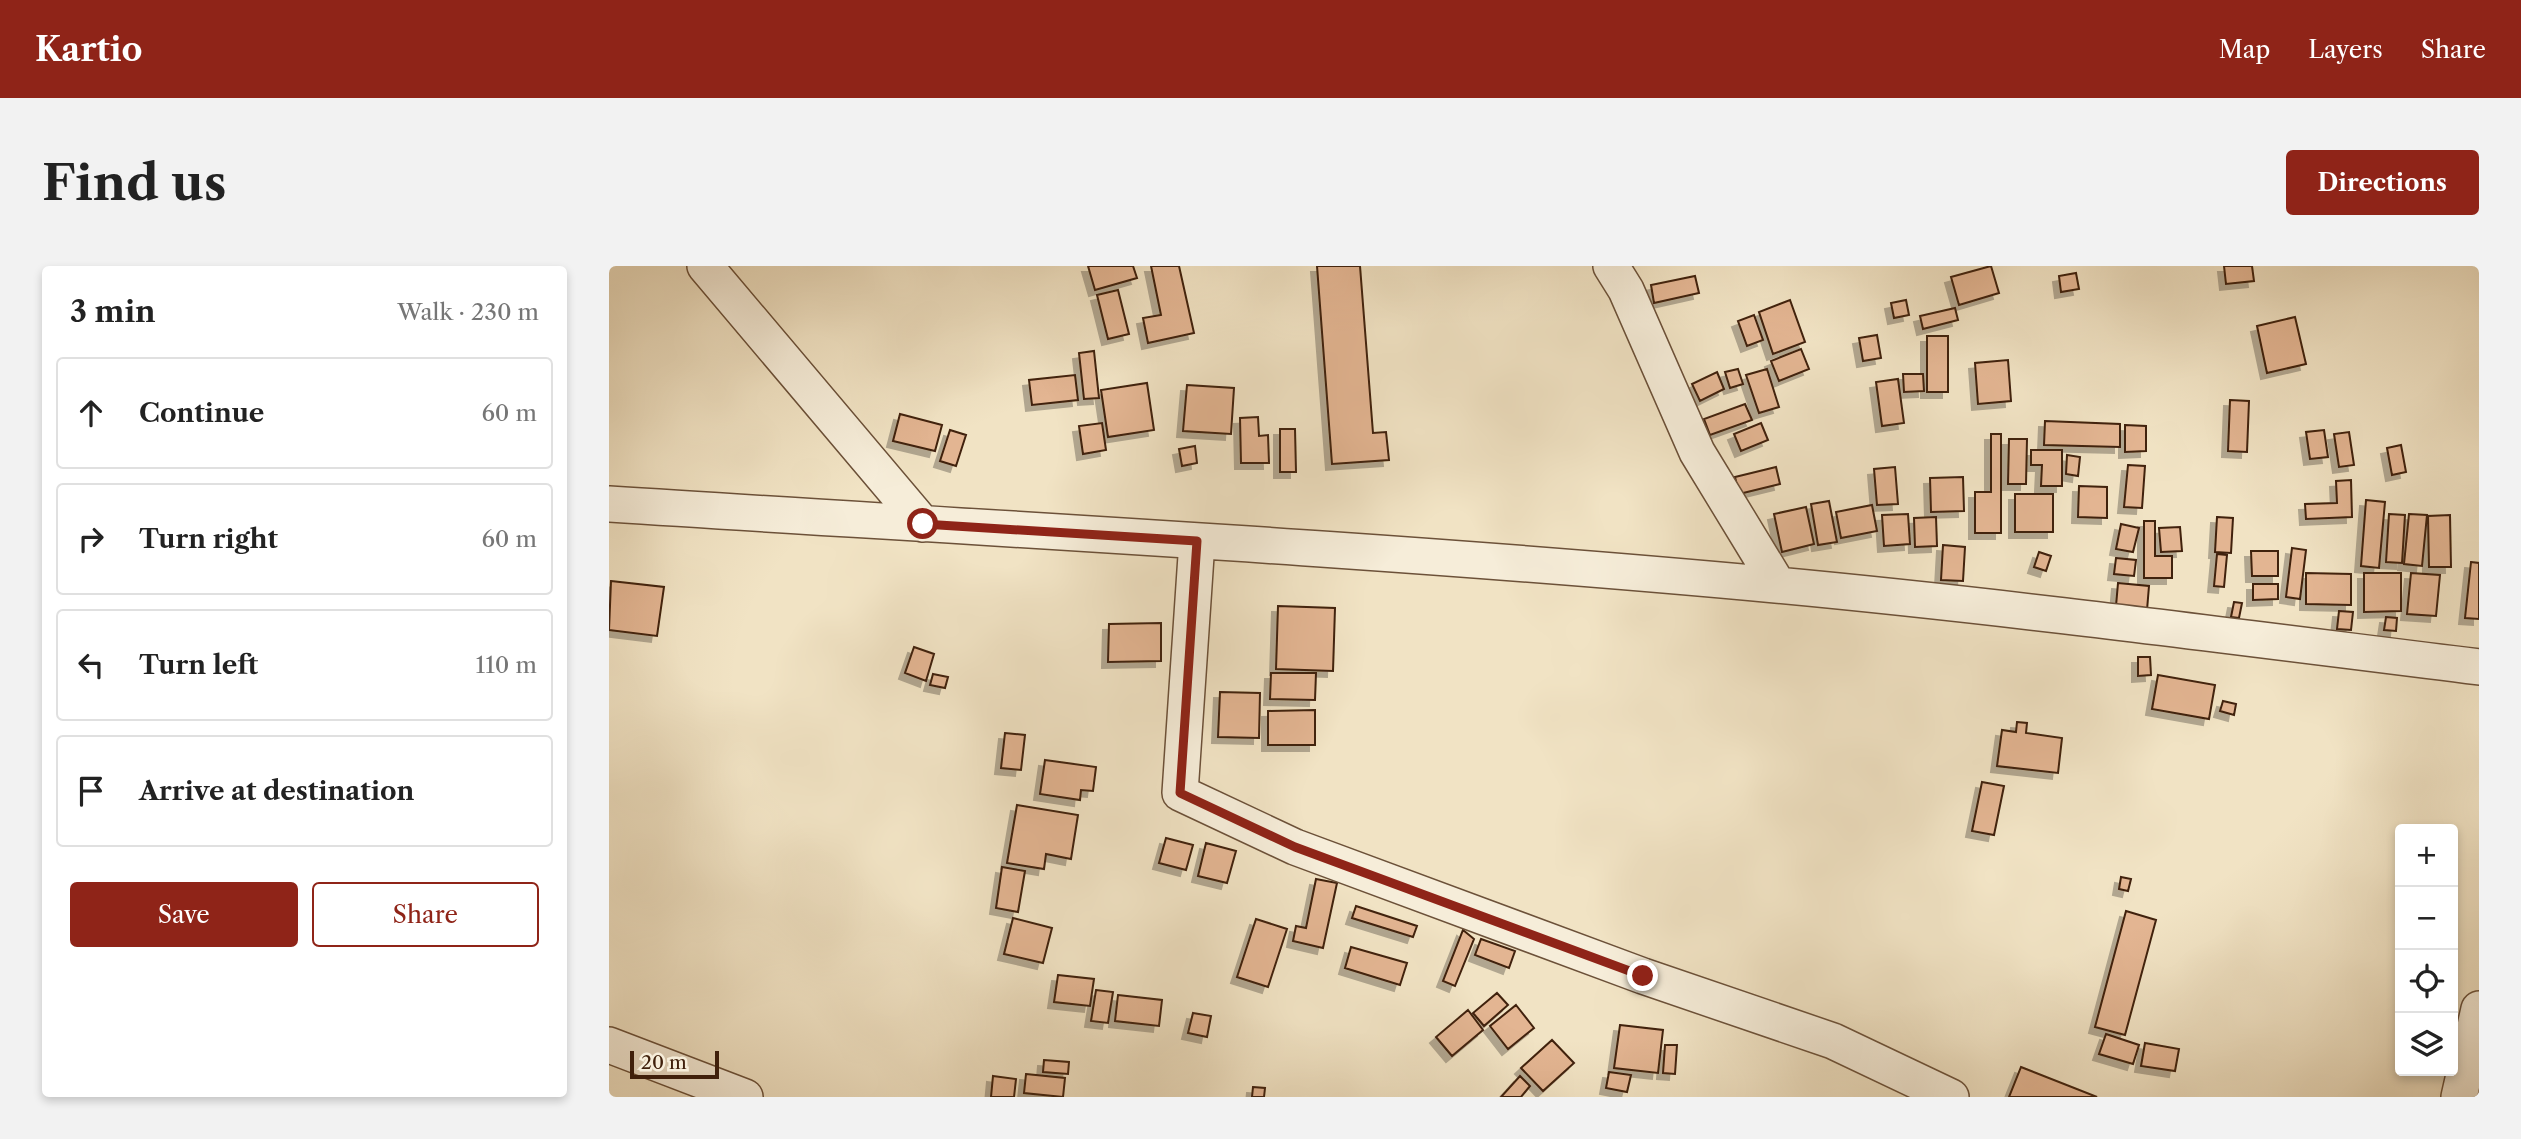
<!DOCTYPE html>
<meta charset="utf-8">
<style>
body{margin:0;font-family:"Libre Caslon Text",serif;background:#f2f2f2;color:#222}
.controls{position:absolute;right:21px;bottom:21px;display:grid;overflow:hidden;border-radius:7px;box-shadow:0 4px 10px #0003}
.controls button{width:63px;height:63px;display:grid;place-items:center;padding:0;border:0;border-bottom:2px solid #e0e0e0;background:#fff;color:#222;font:35px sans-serif}
.scale{position:absolute;left:21px;bottom:18px;width:89px;box-sizing:border-box;padding-left:7px;border:4px solid #40200b;border-top:0;font-size:19px;line-height:24px;white-space:nowrap;color:#40200b;-webkit-text-stroke:5px #f6edd9;paint-order:stroke}
.stop{position:absolute;width:21px;height:21px;margin:-16px;border:5px solid #8f2418;border-radius:50%;background:#fff}
.stop.end{background:#8f2418;border-color:#fff;box-shadow:0 2px 7px #0008}
.list{margin:0;padding:0;list-style:none}
h2{display:flex;justify-content:space-between;align-items:center;height:91px;margin:0;padding:0 28px;font-size:30px}
h2 small{font-size:23px;font-weight:400;color:#767676}
.list li{display:grid;grid-template-columns:46px 1fr auto;gap:21px;align-items:center;box-sizing:border-box;height:112px;margin:0 14px 14px;padding:0 14px;border:2px solid #e0e0e0;border-radius:7px}
.list b{display:block;font-size:26px;white-space:nowrap}
.list em{font-size:23px;font-style:normal;color:#767676}
.actions{display:flex;gap:14px;padding:21px 28px}
.actions a{flex:1;padding:16px 0;border:2px solid #8f2418;border-radius:7px;text-align:center;font-size:24px;color:#8f2418}
.actions .main{background:#8f2418;color:#fff}
.icon{flex:none;width:38px;height:38px;fill:none;stroke:currentColor;stroke-width:2;stroke-linecap:round;stroke-linejoin:round}
.map{position:relative;flex:none;width:1870px;height:831px;overflow:hidden;border-radius:7px}
header{display:flex;align-items:center;gap:42px;box-sizing:border-box;height:98px;padding:0 35px;background:#8f2418;color:#fff}
header strong{font-size:33px}
nav{display:flex;gap:38px;margin-inline-start:auto;font-size:24px}
.intro{display:flex;align-items:center;justify-content:space-between;box-sizing:border-box;height:168px;padding:0 42px}
h1{margin:0;font-size:49px}
.button{padding:18px 32px;border-radius:7px;background:#8f2418;color:#fff;font-size:24px;font-weight:700}
main{display:flex;gap:42px;padding:0 42px}
aside{flex:1;background:#fff;border-radius:7px;box-shadow:0 4px 10px #0003}
.map>svg:first-child{display:block}
.building{fill:#e3b592;stroke:#40200b;stroke-width:2;filter:url(#shadow)}
.lines{fill:none;stroke-linecap:round;stroke-linejoin:round}
.street-casing{stroke:#6c5139;stroke-width:38}
.street{stroke:#f6edd9;stroke-width:35}
.route{stroke:#8f2418;stroke-width:9}
</style>
<header>
<strong>Kartio</strong>
<nav><a>Map</a><a>Layers</a><a>Share</a></nav>
</header>
<div class="intro"><h1>Find us</h1><a class="button">Directions</a></div>
<main>
<aside>
<h2>3 min<small>Walk · 230 m</small></h2>
<ul class="list">
<li><svg class="icon" aria-label="ahead" viewBox="0 0 24 24"><path d="M12 20V5M6 11l6-6 6 6"/></svg><div><b>Continue</b></div><em>60 m</em></li>
<li><svg class="icon" aria-label="right" viewBox="0 0 24 24"><path d="M7 20v-9h11M14 6l5 5-5 5"/></svg><div><b>Turn right</b></div><em>60 m</em></li>
<li><svg class="icon" aria-label="left" viewBox="0 0 24 24"><path d="M17 20v-9H6M10 6l-5 5 5 5"/></svg><div><b>Turn left</b></div><em>110 m</em></li>
<li><svg class="icon" aria-label="arrive" viewBox="0 0 24 24"><path d="M6 21V4h12l-3 4 3 4H6"/></svg><div><b>Arrive at destination</b></div></li>
</ul>
<div class="actions"><a class="main">Save</a><a>Share</a></div>
</aside>
<div class="map">
<svg width="1870" height="831" viewBox="0 0 1870 831">
<defs>
<filter id="shadow"><feDropShadow dx="-6" dy="6" stdDeviation="0" flood-color="#0004"/></filter>
</defs>
<rect width="100%" height="100%" fill="#f1e3c4"/>
<filter id="stains"><feTurbulence type="fractalNoise" baseFrequency=".00286" numOctaves="4"/><feColorMatrix values="0 0 0 0 .2 0 0 0 0 .09 0 0 0 0 .02 0 0 0 .5 -.17"/></filter>
<radialGradient id="worn" r=".72"><stop offset=".6" stop-color="#630" stop-opacity="0"/><stop offset="1" stop-color="#630" stop-opacity=".3"/></radialGradient>
<path class="building" d="M479 0H524L528 12 486 24Z
M542 0H570L585 67 539 77 534 52 552 49Z
M708 0H751L764 167 777 166 780 194 723 198Z
M1382 0 1390 27 1350 39 1342 11Z
M1615 0H1643L1645 15 1617 18Z
M1467 7 1470 23 1452 26 1450 10Z
M1086 10 1090 27 1045 37 1042 19Z
M509 24 520 68 499 73 488 29Z
M1181 34 1196 76 1164 88 1150 46Z
M1297 34 1300 49 1285 52 1282 37Z
M1346 42 1349 54 1314 63 1311 50Z
M1145 49 1154 74 1138 80 1129 55Z
M1686 51 1697 98 1658 107 1648 60Z
M1268 69 1272 92 1254 95 1250 72Z
M1318 70H1339V126H1318Z
M1192 83 1200 103 1170 115 1162 95Z
M485 85 490 132 475 133 470 87Z
M1399 94 1402 135 1369 138 1366 97Z
M1129 103 1134 118 1121 122 1116 106Z
M1158 103 1170 141 1150 147 1137 109Z
M1108 106 1115 123 1091 135 1083 118Z
M1294 108H1314L1315 125 1295 126Z
M466 109 469 134 423 139 420 114Z
M1289 113 1295 157 1273 160 1267 116Z
M538 117 545 164 499 171 492 124Z
M578 119 625 122 622 168 574 165Z
M1621 134 1640 135 1638 186 1619 185Z
M1136 138 1143 154 1101 169 1095 153Z
M291 148 333 159 326 185 284 175Z
M649 151 650 170 659 169 660 197H632L631 152Z
M1436 155 1511 158V181L1435 179Z
M493 157 497 184 474 188 470 160Z
M1152 157 1159 174 1132 185 1125 168Z
M1516 159 1537 160V185L1516 186Z
M671 163H686L687 206H671Z
M341 164 357 169 347 200 331 195Z
M1715 164 1719 191 1701 193 1697 166Z
M1740 166 1745 199 1730 201 1725 168Z
M1382 168H1392V267H1366V226H1382Z
M1400 173H1418L1417 218H1399Z
M1792 179 1797 206 1783 209 1778 182Z
M586 180 588 197 573 200 570 183Z
M1422 184H1453V220H1432L1433 199H1422Z
M1458 189 1471 191 1469 210 1457 208Z
M1519 199 1536 200 1533 242 1515 241Z
M1167 201 1171 218 1130 228 1126 211Z
M1286 201 1289 238 1268 239 1265 203Z
M1354 211 1355 245 1322 246 1321 212Z
M1742 214 1743 251 1697 253 1696 238 1728 237 1727 215Z
M1470 220 1498 221V252L1469 251Z
M1406 228H1444V266H1406Z
M1757 234 1776 236 1770 302 1752 300Z
M1220 235 1228 276 1209 279 1202 238Z
M1263 239 1268 265 1232 272 1227 246Z
M1197 241 1205 278 1173 286 1165 248Z
M1299 248 1301 278 1275 280 1273 249Z
M1780 248 1796 249 1793 297 1777 296Z
M1800 248 1818 249 1813 300 1795 298Z
M1841 249 1842 301H1820L1819 250Z
M1327 251 1328 280 1306 281 1305 252Z
M1608 251 1624 252 1622 287 1606 286Z
M1535 255H1546V290H1563V312H1535Z
M1512 258 1530 262 1524 286 1507 283Z
M1571 261 1573 285 1552 286 1550 262Z
M1334 279 1356 281 1354 315 1332 314Z
M1683 282 1697 284 1691 333 1677 331Z
M1642 285H1669V310H1643Z
M1430 286 1442 290 1437 305 1425 301Z
M1608 288 1618 289 1615 321 1605 320Z
M1507 292 1527 294 1525 310 1505 308Z
M1862 296 1870 297V353L1856 352Z
M1697 307 1742 308V339L1697 338Z
M1755 307H1792V345L1755 346Z
M1802 307 1831 309 1827 350 1798 348Z
M2 315 55 321 48 370 0 364Z
M1509 317 1540 320 1538 344 1507 340Z
M1644 318H1669V333L1644 334Z
M1625 336 1633 337 1630 352 1622 351Z
M669 340 726 342 724 405 667 403Z
M1730 345 1744 346 1742 364 1728 363Z
M1777 351 1788 352 1787 365 1775 364Z
M552 357V395L499 396 500 358Z
M305 381 325 388 317 415 296 407Z
M1529 391H1541L1542 409 1529 410Z
M662 407H707L706 434 661 433Z
M324 408 339 411 336 422 321 419Z
M1549 409 1606 419 1600 453 1543 443Z
M611 426 651 427 650 472 609 471Z
M1614 435 1627 438 1625 449 1611 445Z
M706 444V479H659V445Z
M1408 456 1418 457 1417 467 1453 472 1449 507 1388 500 1393 464 1407 466Z
M396 467 416 469 412 504 392 502Z
M436 494 487 501 484 525 472 524 471 534 431 528Z
M1373 516 1395 520 1385 569 1363 565Z
M408 539 469 549 462 593 437 588 435 603 398 597Z
M557 572 584 579 577 604 550 597Z
M597 577 627 585 618 617 589 610Z
M393 601 416 605 409 646 387 642Z
M1512 611 1522 613 1519 625 1510 623Z
M707 613 728 617 714 682 684 675 687 660 697 662Z
M747 640 808 660 804 671 743 652Z
M1517 645 1547 654 1516 769 1486 761Z
M404 652 443 662 434 697 395 688Z
M647 653 678 663 659 721 628 711Z
M854 664 865 673 846 720 834 715Z
M872 673 906 685 900 702 866 689Z
M742 681 798 697 791 719 736 702Z
M449 709 485 713 481 740 445 736Z
M487 724 504 726 499 757 482 755Z
M888 727 899 739 875 760 864 747Z
M509 729 553 734 550 760 506 755Z
M907 739 925 762 899 783 881 760Z
M859 744 874 764 843 790 827 771Z
M584 747 602 750 598 771 579 767Z
M1011 759 1054 764 1049 807 1005 802Z
M1497 768 1530 779 1524 798 1490 788Z
M943 774 965 797 934 825 912 802Z
M1536 777 1570 783 1566 805 1532 800Z
M1056 779H1068L1066 808 1054 807Z
M435 794 460 796 459 808 434 806Z
M1412 801 1488 831H1400Z
M1000 806 1022 809 1018 826 997 822Z
M417 808 456 812 454 831 415 827Z
M384 810 407 813 405 831H382Z
M911 810 921 820 912 831H892Z
M644 821 656 822 655 831H643Z"/>
<g class="lines">
<g class="street-casing">
<path id="street" d="M96 0 314 258
M1002 0 1017 24 1088 186 1169 319
M0 238C389 263 779 283 1167 319 1402 341 1636 372 1870 401
M588 275 571 527 686 581 1034 710 1224 775 1342 831
M0 779 136 831
M1850 831 1870 743"/>
</g>
<use href="#street" class="street"/>
</g>
<g class="lines">
<path class="route" d="M314 258 588 275 571 527 686 581 1034 710"/>
</g>
<rect width="100%" height="100%" filter="url(#stains)"/>
<rect width="100%" height="100%" fill="url(#worn)"/>
</svg>
<div class="controls">
<button>+</button>
<button>−</button>
<button><svg class="icon" aria-label="locate" viewBox="0 0 24 24"><circle cx="12" cy="12" r="6"/><path d="M12 2v4M12 18v4M2 12h4M18 12h4"/></svg></button>
<button><svg class="icon" aria-label="layers" viewBox="0 0 24 24"><path d="M12 4l9 5-9 5-9-5zM3 14l9 5 9-5"/></svg></button>
</div>
<div class="scale">20 m</div>
<div class="stop" style="left:314px;top:258px"></div>
<div class="stop end" style="left:1034px;top:710px"></div>
</div>
</main>
